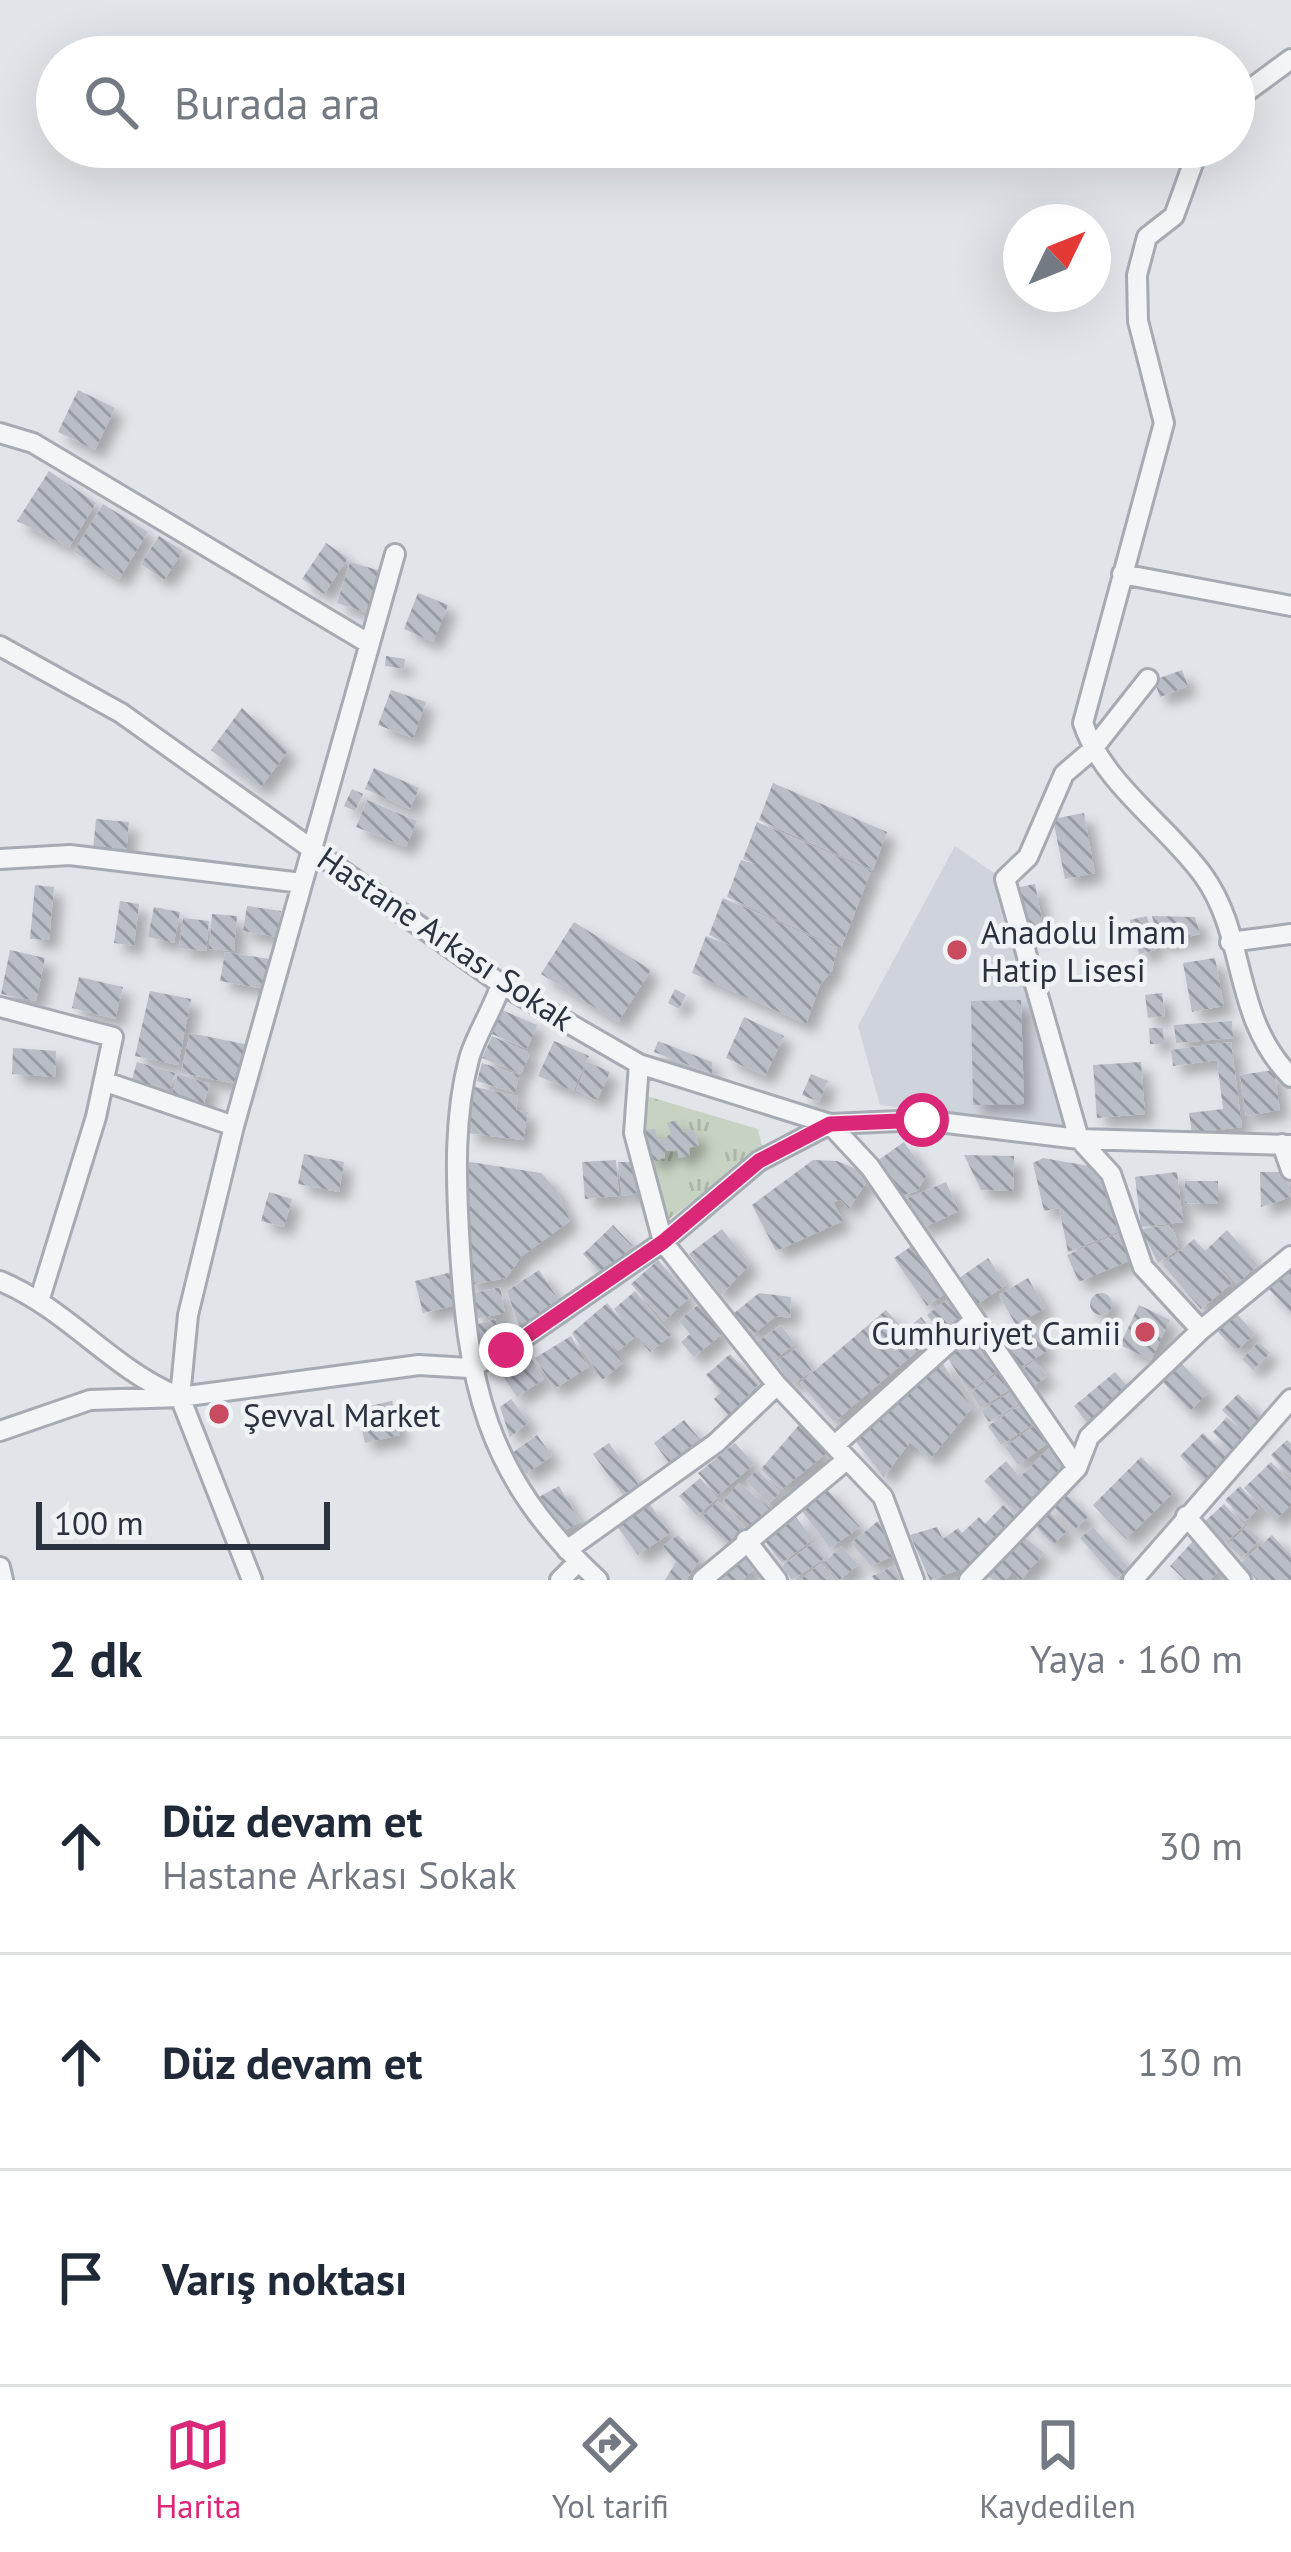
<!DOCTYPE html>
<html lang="tr">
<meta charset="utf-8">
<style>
body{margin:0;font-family:"PT Sans",sans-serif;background:#f6f6f7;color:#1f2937}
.compass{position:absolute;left:1003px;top:204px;width:108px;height:108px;border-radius:50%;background:#fff;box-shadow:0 12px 48px #0002;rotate:47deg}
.scale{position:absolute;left:36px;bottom:30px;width:294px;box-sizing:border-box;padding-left:12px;border:6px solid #2a3240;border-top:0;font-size:33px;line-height:42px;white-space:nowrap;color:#2a3240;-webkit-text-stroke:9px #f0f3f6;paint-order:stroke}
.stop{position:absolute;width:36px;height:36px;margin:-27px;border:9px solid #db2777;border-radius:50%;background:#fff}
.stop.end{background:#db2777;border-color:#fff;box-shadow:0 3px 12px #0008}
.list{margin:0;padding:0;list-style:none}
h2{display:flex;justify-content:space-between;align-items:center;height:156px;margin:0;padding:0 48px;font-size:51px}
h2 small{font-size:39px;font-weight:400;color:#747a83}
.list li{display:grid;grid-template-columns:78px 1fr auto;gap:36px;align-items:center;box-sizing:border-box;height:216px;padding:0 48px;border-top:3px solid #e0e1e3}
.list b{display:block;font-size:45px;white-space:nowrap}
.list p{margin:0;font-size:39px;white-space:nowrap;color:#747a83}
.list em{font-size:39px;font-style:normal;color:#747a83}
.icon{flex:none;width:66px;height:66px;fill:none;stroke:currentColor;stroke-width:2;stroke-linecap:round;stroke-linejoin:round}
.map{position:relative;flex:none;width:1291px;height:1580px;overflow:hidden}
.search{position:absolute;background:#fff;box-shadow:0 12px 48px #0002;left:36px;right:36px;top:36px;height:132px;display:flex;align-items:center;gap:30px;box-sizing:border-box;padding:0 42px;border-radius:66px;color:#747a83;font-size:45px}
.sheet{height:804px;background:#fff}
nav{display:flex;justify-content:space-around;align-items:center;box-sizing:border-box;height:168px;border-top:3px solid #e0e1e3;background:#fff;font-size:33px;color:#747a83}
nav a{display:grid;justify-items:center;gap:6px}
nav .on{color:#db2777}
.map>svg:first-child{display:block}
.built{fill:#cfd3db}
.park{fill:url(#park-tufts)}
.building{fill:url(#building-back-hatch);filter:url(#shadow)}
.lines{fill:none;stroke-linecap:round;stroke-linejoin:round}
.minor-casing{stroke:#a6abb3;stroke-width:24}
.minor{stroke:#f3f5f7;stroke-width:18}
.route{stroke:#db2777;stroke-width:15}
.poi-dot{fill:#c94b60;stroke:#f0f3f6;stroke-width:4.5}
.labels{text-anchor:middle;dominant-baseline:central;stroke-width:9;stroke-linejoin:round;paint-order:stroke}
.poi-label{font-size:33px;fill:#2a3240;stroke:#f0f3f6;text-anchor:start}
.street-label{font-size:33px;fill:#2a3240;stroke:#f0f3f6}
</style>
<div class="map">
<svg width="1291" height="1580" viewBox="0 0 1291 1580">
<defs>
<pattern id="park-tufts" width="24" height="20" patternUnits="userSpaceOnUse" patternTransform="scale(3)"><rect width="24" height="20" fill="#c7d3c2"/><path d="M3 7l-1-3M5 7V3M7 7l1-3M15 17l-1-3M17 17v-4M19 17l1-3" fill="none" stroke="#abb6a8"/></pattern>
<pattern id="building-back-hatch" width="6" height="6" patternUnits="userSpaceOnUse" patternTransform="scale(3)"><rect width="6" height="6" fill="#b8bdc6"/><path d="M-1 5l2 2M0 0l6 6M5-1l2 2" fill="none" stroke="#969aa2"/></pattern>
<filter id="shadow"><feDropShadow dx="9" dy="9" stdDeviation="6" flood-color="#0004"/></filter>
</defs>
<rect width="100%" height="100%" fill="#e1e4e9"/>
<path class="built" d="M955 846 994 873 1066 1127 880 1105 858 1026Z"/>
<path class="park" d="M643 1095 758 1129 762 1147 668 1220 663 1217 642 1130Z"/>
<path class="building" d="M78 390 115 408 95 450 58 432Z
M49 471 96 503 69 547 17 521Z
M103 504 148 532 119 579 74 552Z
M159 536 183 551 164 580 141 564Z
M326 543 348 558 324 594 302 579Z
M350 562 381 571 367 613 337 603Z
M418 593 448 605 433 642 404 629Z
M386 656 405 659 404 669 385 666Z
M1182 670 1188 686 1160 697 1154 680Z
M391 690 426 702 413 738 378 725Z
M242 708 288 751 260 788 211 750Z
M374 768 419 788 410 809 365 789Z
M773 783 887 832 873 870 759 820Z
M352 789 363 794 355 811 344 806Z
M367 800 417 821 406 847 356 827Z
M1084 813 1095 873 1065 879 1053 819Z
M96 819 129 822 126 854 93 851Z
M757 822 871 871 841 948 727 897 741 860 755 864 743 859Z
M1035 884 1044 931 1024 935 1015 888Z
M35 885 54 887 49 940 30 939Z
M723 898 837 948 832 971 820 985 806 1024 692 973 706 936 746 952 709 935Z
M120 901 139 904 134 946 114 943Z
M247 906 281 911 277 937 243 931Z
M154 907 180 912 174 943 148 937Z
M212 914 237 916 234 951 209 949Z
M1147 916 1156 950 1139 954 1130 920Z
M1152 916 1195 917 1200 934 1160 944Z
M183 918 209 921 206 951 179 948Z
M574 922 651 970 618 1022 541 974Z
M10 950 45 958 36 1001 1 994Z
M225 952 270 959 265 989 220 981Z
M1215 958 1224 1006 1192 1012 1183 963Z
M79 977 123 987 115 1019 72 1008Z
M675 989 686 995 679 1009 668 1003Z
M150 991 191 999 178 1065 135 1056Z
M1162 993 1165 1016 1148 1018 1145 995Z
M1021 1000 1024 1104 973 1105 971 1001Z
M502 1010 537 1025 527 1049 492 1034Z
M744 1017 784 1036 765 1076 726 1058Z
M1232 1021 1233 1038 1176 1043 1174 1025Z
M1149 1028H1163L1164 1044H1150Z
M190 1033 249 1045 241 1085 181 1073Z
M492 1036 530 1053 521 1074 482 1058Z
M554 1041 589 1056 573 1091 538 1076Z
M658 1041 712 1062V1074L654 1052Z
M1231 1042 1242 1127 1192 1133 1189 1113 1223 1109 1217 1060 1173 1066 1171 1050Z
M13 1048 56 1051 55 1077 12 1074Z
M137 1062 175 1073 168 1097 130 1086Z
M588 1062 610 1072 597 1100 576 1090Z
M1141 1062 1145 1114 1097 1118 1093 1065Z
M482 1063 519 1075 515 1093 477 1081Z
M1274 1070 1280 1110 1246 1116 1240 1075Z
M178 1074 210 1084 202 1109 170 1100Z
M811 1074 828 1081 819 1102 802 1095Z
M475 1087 518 1096 516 1110 528 1112 523 1140 467 1133Z
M676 1120 683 1132 694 1130 699 1145 689 1148 690 1155 679 1158 677 1150 665 1151V1158L650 1161 644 1130 655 1129 658 1140 664 1139 671 1133 667 1123Z
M904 1142 927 1175 917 1191 901 1196 877 1161Z
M304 1154 344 1162 339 1192 298 1184Z
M964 1155 1014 1156 1013 1191 981 1190Z
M1043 1158 1095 1167 1105 1176 1122 1230 1068 1252 1059 1208 1044 1211 1033 1163Z
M616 1160 619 1196 585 1199 582 1162Z
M813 1160 837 1161 871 1175 849 1209 841 1200 833 1202 843 1221 776 1251 752 1205Z
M464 1161 541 1173 556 1189 570 1221 522 1256 506 1278 466 1286Z
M618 1162H635L644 1192 622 1196Z
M1177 1172 1183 1222 1141 1227 1135 1177Z
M1260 1172H1285L1291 1197 1261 1207Z
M1185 1181H1218V1204L1185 1203Z
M946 1182 959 1211 920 1229 906 1199Z
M269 1192 292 1199 284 1227 261 1221Z
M613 1225 633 1246 602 1274 583 1254Z
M1172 1225 1179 1249 1158 1263 1141 1229Z
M722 1229 750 1264 721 1295 689 1254Z
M1227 1230 1258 1265 1237 1284 1209 1254 1232 1283 1201 1309 1163 1265 1194 1239 1205 1251Z
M1124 1231 1135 1258 1079 1282 1067 1255Z
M916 1243 949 1291 927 1306 894 1258Z
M988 1258 1006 1285 973 1307 955 1281Z
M658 1260 690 1297 664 1321 631 1284Z
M1291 1265V1312L1266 1286Z
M539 1270 560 1302 520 1329 507 1291Z
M452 1272 460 1304 423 1313 415 1281Z
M1028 1278 1045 1308 1016 1325 999 1295Z
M500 1287 505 1313 476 1319 471 1294Z
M635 1291 671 1335 650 1352 614 1309Z
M1090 1304a11 11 0 1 1 22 0a11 11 0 1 1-22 0Z
M759 1293 791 1297 790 1318 776 1316 750 1337 733 1314Z
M950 1297 970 1322 947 1340 927 1315Z
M607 1303 635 1337 618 1351 606 1337 623 1363 602 1380 572 1333Z
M699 1304 723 1333 694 1357 681 1342 690 1334 679 1321Z
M1139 1305 1170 1320 1151 1360 1120 1345Z
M886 1310 905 1331 921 1317 936 1335 834 1422 800 1383Z
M1237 1314 1255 1334 1236 1351 1217 1331Z
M495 1319 504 1345 479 1352 471 1326Z
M1031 1323 1047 1351 1016 1370 999 1342Z
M781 1325 795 1344 771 1362 757 1342Z
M972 1328 1001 1368 969 1392 946 1355Z
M571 1336 589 1367 554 1389 535 1358Z
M1259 1342 1270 1353 1253 1370 1242 1359Z
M797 1348 812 1371 791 1385 776 1362Z
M526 1351 544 1379 517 1397 499 1370Z
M730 1354 758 1384 730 1417 714 1399 721 1392 706 1375Z
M1035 1360 1047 1376 1029 1390 1017 1374Z
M941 1361 972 1408 930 1459 910 1442 884 1477 856 1442Z
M1180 1362 1209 1392 1190 1411 1161 1380Z
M1002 1370 1013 1387 980 1408 971 1393Z
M1115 1372 1130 1389 1088 1424 1074 1406Z
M1015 1389 1023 1400 989 1422 982 1411Z
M1238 1394 1266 1421 1250 1437 1222 1410Z
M511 1399 529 1422 510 1437 500 1407Z
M392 1401 400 1435 365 1443 357 1409Z
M1025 1402 1038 1421 1001 1445 988 1426Z
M1227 1417 1245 1435 1231 1450 1213 1432Z
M684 1420 701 1441 671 1465 654 1443Z
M1039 1422 1052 1440 1018 1465 1005 1447Z
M799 1425 827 1453 781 1490 761 1469Z
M1203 1433 1229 1459 1206 1482 1180 1456Z
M537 1435 552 1456 526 1474 512 1453Z
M1287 1440 1291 1444V1477L1271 1455Z
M609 1443 638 1484 623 1495 593 1454Z
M735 1443 754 1464 718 1495 698 1473Z
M1049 1448 1069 1468 1042 1497 1026 1482 1036 1494 1016 1513 984 1481 1006 1461 1020 1477Z
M1141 1457 1175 1491 1126 1539 1093 1505Z
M1271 1462 1291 1482V1505L1275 1520 1244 1488Z
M757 1470 780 1492 769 1504 746 1481Z
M700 1478 717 1498 697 1516 679 1496Z
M739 1483 771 1509 754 1529 723 1502Z
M559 1486 580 1522 557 1534 537 1498Z
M824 1486 860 1527 830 1548 799 1507Z
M1240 1486 1259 1508 1245 1521 1225 1500Z
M1060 1488 1088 1517 1075 1529 1047 1500Z
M718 1501 745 1527 728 1544 701 1518Z
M649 1503 670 1533 638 1555 616 1525Z
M1224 1504 1244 1525 1224 1544 1204 1522Z
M1003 1505 1021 1522 966 1575 962 1569 930 1580 910 1535 937 1527 943 1539 958 1528 962 1533 979 1517 985 1524Z
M1043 1505 1067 1531 1053 1545 1029 1519Z
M795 1516 813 1539 782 1563 764 1540Z
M878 1521 895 1555 871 1566 851 1543Z
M1247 1526 1260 1539 1242 1558 1228 1545Z
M1093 1527 1129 1568 1116 1579 1080 1538Z
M1018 1532 1044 1553 1021 1580 1012 1572 1005 1580H993L984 1573Z
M678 1535 700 1559 686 1580H665L676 1562 663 1546Z
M1272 1535 1291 1555V1580H1257L1241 1563Z
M1193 1541 1222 1567 1210 1580H1185L1170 1566Z
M814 1542 825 1558 792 1580 782 1566Z
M842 1546 858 1565 839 1580 824 1562Z
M742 1553 756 1567 743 1580H716Z
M821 1563 835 1580H800Z
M894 1566 901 1580H874L872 1576Z"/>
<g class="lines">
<g class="minor-casing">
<path id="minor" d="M1234 101 1291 59
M1199 147 1174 216 1147 237 1137 275 1138 321 1164 423 1083 723C1103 784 1166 824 1203 875 1248 937 1231 1016 1291 1077
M0 433 33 443 368 643
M1122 574 1291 606
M0 646 121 713 501 984 639 1064 830 1124 922 1120 1079 1139 1291 1145
M1148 679 1092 750 1064 774 1028 857 1005 879 1079 1139 1111 1174 1143 1267 1201 1330
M0 859 70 855 302 883
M1230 942 1291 934
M501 984C493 1010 476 1034 469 1059 454 1115 456 1176 459 1233 467 1382 483 1474 598 1580
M0 1007 113 1037 96 1117 40 1298
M639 1064 634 1133 663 1242 777 1385 883 1497 914 1580
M106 1082 234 1126
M1282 1144 1291 1170
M0 1281C67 1309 110 1367 175 1395
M0 1431 90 1400 180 1397 419 1365 469 1368 506 1350 663 1242 759 1161 830 1124 870 1167 1077 1468
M835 1445 973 1321
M1186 1516 1241 1580
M746 1540 777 1580
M567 1550 716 1443 777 1385
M0 1567 3 1580
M252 1580 180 1397 188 1315 234 1126 395 554
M560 1580 578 1562
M702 1580 844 1462
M969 1580 1077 1468 1089 1437 1201 1330 1291 1256
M1133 1580 1291 1399"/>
</g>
<use href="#minor" class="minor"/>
</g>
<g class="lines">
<path class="route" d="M506 1350 663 1242 759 1161 830 1124 922 1120"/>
</g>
<g class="poi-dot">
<circle cx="957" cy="950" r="12"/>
<circle cx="1145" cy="1332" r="12"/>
<circle cx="219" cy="1414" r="12"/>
</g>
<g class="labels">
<g class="poi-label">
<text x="981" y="931">Anadolu İmam<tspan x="981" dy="38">Hatip Lisesi</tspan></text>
<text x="1121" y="1332" text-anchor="end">Cumhuriyet Camii</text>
<text x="243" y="1414">Şevval Market</text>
</g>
<g class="street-label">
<text transform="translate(446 938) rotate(34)">Hastane Arkası Sokak</text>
</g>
</g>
</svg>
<svg class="compass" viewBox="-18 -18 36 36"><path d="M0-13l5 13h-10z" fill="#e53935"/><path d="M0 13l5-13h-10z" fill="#747a83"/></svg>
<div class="scale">100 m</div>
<div class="stop" style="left:922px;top:1120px"></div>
<div class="stop end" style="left:506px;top:1350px"></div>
<div class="search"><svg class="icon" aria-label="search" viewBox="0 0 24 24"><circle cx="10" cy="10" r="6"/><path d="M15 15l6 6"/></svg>Burada ara</div>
</div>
<section class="sheet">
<h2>2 dk<small>Yaya · 160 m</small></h2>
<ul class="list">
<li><svg class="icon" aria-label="ahead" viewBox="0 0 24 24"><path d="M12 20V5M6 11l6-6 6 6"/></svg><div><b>Düz devam et</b><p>Hastane Arkası Sokak</p></div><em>30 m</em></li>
<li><svg class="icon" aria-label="ahead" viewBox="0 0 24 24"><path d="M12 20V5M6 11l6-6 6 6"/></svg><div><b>Düz devam et</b></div><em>130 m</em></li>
<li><svg class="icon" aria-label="arrive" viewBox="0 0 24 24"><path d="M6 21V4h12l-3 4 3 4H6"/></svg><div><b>Varış noktası</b></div></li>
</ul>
</section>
<nav>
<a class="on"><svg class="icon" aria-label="map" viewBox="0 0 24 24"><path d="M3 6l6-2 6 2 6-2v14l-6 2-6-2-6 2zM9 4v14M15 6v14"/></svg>Harita</a>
<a><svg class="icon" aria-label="directions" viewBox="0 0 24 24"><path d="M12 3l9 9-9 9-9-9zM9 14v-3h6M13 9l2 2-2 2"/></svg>Yol tarifi</a>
<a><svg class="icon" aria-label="saved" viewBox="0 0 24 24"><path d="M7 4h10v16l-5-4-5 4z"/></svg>Kaydedilen</a>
</nav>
